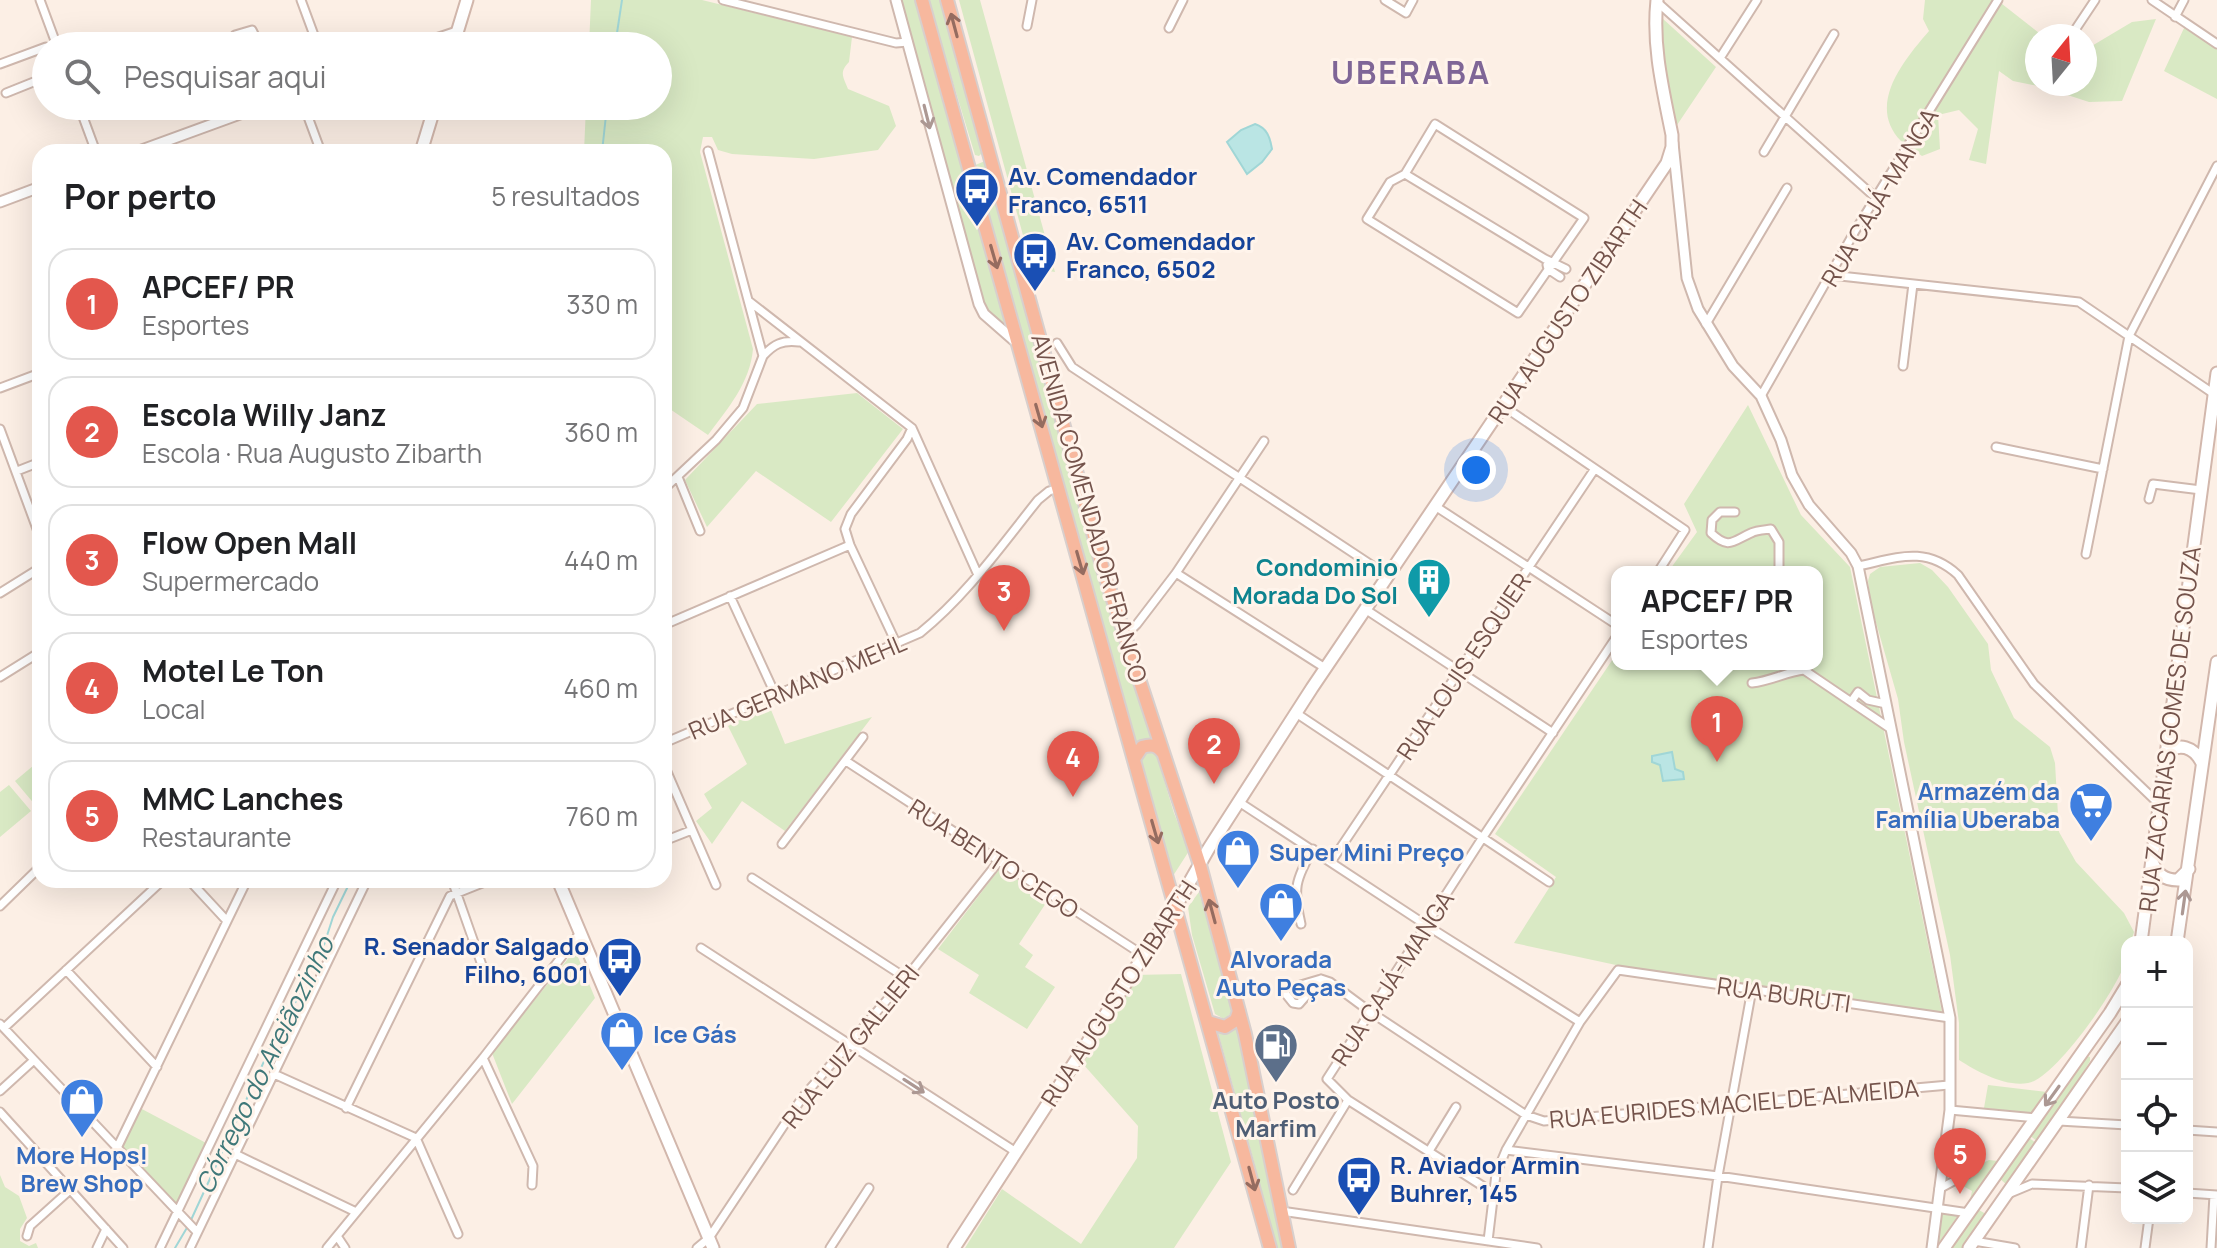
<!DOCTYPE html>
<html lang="pt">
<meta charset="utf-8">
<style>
body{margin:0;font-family:Manrope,sans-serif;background:#f2f2f2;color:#202124}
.controls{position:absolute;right:24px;bottom:24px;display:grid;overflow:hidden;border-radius:16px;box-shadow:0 8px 32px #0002}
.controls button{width:72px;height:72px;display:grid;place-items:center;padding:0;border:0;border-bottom:2px solid #e0e0e0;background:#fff;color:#202124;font:40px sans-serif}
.compass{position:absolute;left:2025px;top:24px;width:72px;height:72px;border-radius:50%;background:#fff;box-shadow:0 8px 32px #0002;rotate:18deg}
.you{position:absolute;left:1476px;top:470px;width:28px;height:28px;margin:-20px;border:6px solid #fff;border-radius:50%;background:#1a73e8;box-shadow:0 0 0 12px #1a73e833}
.badge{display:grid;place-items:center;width:52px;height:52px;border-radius:50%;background:#e3574d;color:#fff;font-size:26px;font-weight:700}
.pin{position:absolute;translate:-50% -66px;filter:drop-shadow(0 2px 4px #0008)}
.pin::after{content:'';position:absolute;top:42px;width:28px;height:24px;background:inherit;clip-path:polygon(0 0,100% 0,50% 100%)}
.popup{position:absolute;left:1611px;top:566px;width:212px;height:104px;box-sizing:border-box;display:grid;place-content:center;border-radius:16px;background:#fff;filter:drop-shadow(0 2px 6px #0005);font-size:26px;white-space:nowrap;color:#757577}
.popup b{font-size:30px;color:#202124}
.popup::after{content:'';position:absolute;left:50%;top:100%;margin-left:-16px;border:16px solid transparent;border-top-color:#fff}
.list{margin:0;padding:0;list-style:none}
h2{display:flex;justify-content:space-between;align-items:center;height:104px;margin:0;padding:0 32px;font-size:34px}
h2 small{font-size:26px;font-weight:400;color:#757577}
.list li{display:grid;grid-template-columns:52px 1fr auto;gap:24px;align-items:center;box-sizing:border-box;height:112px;margin:0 16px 16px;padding:0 16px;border:2px solid #e0e0e0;border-radius:24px}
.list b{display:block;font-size:30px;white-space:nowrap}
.list p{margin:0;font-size:26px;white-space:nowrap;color:#757577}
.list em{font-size:26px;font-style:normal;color:#757577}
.icon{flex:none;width:44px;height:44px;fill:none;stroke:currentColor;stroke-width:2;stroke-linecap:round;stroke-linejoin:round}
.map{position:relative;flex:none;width:2217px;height:1248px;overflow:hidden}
.search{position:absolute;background:#fff;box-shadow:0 8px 32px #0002;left:32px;top:32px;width:640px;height:88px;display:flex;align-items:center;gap:20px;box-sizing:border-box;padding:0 28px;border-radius:44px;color:#757577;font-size:30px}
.panel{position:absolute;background:#fff;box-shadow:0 8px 32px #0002;left:32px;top:144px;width:640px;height:744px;border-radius:24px}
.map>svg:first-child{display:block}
.green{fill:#d9e9c4}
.water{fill:#bae5e4;stroke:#a0d6d6;stroke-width:2}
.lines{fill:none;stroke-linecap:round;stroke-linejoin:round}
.stream{stroke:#a0d6d6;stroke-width:2}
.minor-casing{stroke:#cfb8ae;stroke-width:11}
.tertiary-casing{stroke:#cfb8ae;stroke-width:13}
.secondary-casing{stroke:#d2b7ac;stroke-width:15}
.trunk-casing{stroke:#d8cfcd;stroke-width:16}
.minor{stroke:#fff;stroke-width:7}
.tertiary{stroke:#fff;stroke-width:9}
.secondary{stroke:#fff;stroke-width:11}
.trunk{stroke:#f7b89e;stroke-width:12}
.oneway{stroke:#956c60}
.oneway2{stroke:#ac9893}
.labels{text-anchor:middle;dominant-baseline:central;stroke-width:6;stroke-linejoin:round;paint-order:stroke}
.transit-label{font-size:24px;font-weight:bold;fill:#164399;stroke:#fff4eb;text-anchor:start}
.street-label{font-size:24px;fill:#74534b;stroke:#fff4eb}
.culture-label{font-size:24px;font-weight:bold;fill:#0d838f;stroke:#fff4eb;text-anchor:end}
.shop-label{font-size:24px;font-weight:bold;fill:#366cbe;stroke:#fff4eb;text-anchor:start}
.service-label{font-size:24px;font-weight:bold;fill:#4e5e75;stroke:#fff4eb}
.water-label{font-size:26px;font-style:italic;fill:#3f7879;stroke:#fff4eb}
.district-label{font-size:32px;font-weight:bold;letter-spacing:2px;fill:#7f6697;stroke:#fff4eb}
</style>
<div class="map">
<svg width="2217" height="1248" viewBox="0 0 2217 1248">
<rect width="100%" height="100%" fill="#fcefe5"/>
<path class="green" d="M591 0H702L852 37 849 62C839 72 843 77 848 89L889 106 896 126 878 150 814 159 732 154 718 150 712 137H703L700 152 753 349C750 383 728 408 708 435L664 405V152H584L586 106H658V46H589Z
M899 0H915L1007 325 985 310Z
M928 0H940L981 145 982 153 979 156 975 155Z
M959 0H980L1055 272 1036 269 1030 261Z
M1925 0H1997L2043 36H2037V84H2085V50L2132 22 2156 19 2122 101 2089 102 2043 87 2013 81 1999 71 1986 164 1969 160 1978 129 1959 110 1938 115 1940 149 1922 156C1916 151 1907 147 1901 141 1866 105 1904 60 1929 31L1923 19Z
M1662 18 1716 67 1675 128 1662 58Z
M2185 26 2217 49V99L2164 71Z
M985 161 1157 742 1147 739 1133 747 1023 339 973 166Z
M857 393 903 429 831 522 756 471 707 527 685 480 757 404Z
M1748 405 1801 515 1850 567 1942 1012 1616 965 1514 943 1556 877 1495 834 1617 653V664H1817V572H1668L1697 532 1684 504Z
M1920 563 1932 570 1948 587 1988 644 1991 670 2014 718 2050 747 2055 763 2059 832 2076 862 2124 913 2134 932 2131 942H2127C2127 948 2128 954 2126 960 2119 987 2055 1079 2028 1083 2005 1087 1978 1072 1959 1060V1023L1950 955 1904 742 1898 699 1871 605 1868 581 1870 574 1880 567Z
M769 705 785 744 872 717 785 831 742 801 712 844 696 821 712 808 704 794 747 764 728 726Z
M1143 748 1155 750 1174 813 1189 851 1171 879 1139 760Z
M40 760V803L36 806 15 781Z
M9 785 31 811 0 837V792Z
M1000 868 1048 900 1019 944 1033 955 1025 967 1055 987 1027 1029 969 993 979 975 938 949Z
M1199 892 1233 1012 1224 1019 1215 1014 1192 935 1188 907Z
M575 950 595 998 512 1104 492 1053Z
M1181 974 1231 1162 1174 1248H965L1002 1189 1081 1244 1137 1158 1138 1126 1083 1064 1134 975Z
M1239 1013 1258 1134 1284 1248H1274L1254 1162 1217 1029Z
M2086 1056 2090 1057V1061L2067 1100 2037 1141 2029 1135Z
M1988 1085 2047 1092 2033 1113 1984 1108Z
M140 1108 208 1144 177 1209 120 1148Z
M2028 1137 2036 1143 2007 1185 1999 1178Z
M1948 1155 1969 1164C1968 1171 1961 1175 1954 1174L1947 1165Z
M1989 1160 1998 1161 1970 1200 1972 1191 1958 1183 1971 1177 1979 1165Z
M0 1175 5 1187 19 1196 27 1218 20 1229V1241L29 1246 36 1243 38 1248H0Z
M1977 1209 1986 1214 1964 1248H1948Z
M1944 1212 1959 1214 1935 1248 1940 1215Z"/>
<path class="water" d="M1255 124C1267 128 1270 137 1272 149L1262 162 1247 174 1227 142 1241 130Z
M1672 752 1675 769 1683 772 1684 779 1663 781 1660 765 1652 762V756Z"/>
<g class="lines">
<path class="stream" d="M615 46 622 0
M602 152 607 106
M191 1220 289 1007 298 1000 310 961 323 948 333 917 351 880
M175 1248 188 1226"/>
<g class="minor-casing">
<path id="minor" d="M40 0 57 46
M301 0 318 46
M723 0 896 43 908 42
M1385 0 1406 13 1413 0
M2152 0 2217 44
M1657 2 1876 198
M2175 17 2184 0
M1027 26 1032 0
M1169 28 1183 0
M235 35 252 30 260 46
M2071 36 2095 0
M193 46 200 43
M1720 58 1757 0
M0 64 46 47
M6 93 46 77
M79 106 96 152
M304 106 321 152
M1435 124 1584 218 1518 313 1367 219 1390 182 1405 174Z
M1764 152 1834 34
M1405 174 1545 259 1566 269
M1547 265 1548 269 1560 277
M1831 275 2079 302 2214 394
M750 302 912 428 978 575
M1706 324 1787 188
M1057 343 1072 367 1388 576
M763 356C774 344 782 340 799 342
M1903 366 1913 284
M0 388 40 373
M1761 396 1855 231 1998 0
M1503 406 1685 530 1658 572
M0 429 40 537
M1996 447 2103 469
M17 471 40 462
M678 477 700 531
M664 489 716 440 743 408 763 356 708 151
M2149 499 2153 484 2201 490
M1435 506 1617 625
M1735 512H1720L1712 520 1711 533C1729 550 1733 541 1751 533 1757 530 1764 530 1771 529L1779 542V572
M2086 554 2129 336 2217 166
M1858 566C1897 558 1925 545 1958 575L2034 684 2158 803
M1176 573 1325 668
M0 593 40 568
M730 596 776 696
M1365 609 1553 733
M664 625 850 545
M1125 636 1137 624 1176 573 1264 441
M897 645 850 545 845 529 851 514 907 439 912 428
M0 677 40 652
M1752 683C1771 681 1786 672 1804 670L1891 729
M1851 702 1858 692 1868 700 1886 704
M1296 713 1549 882
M664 743 920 633C967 595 1001 546 1038 500L1049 491 1059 488
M846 761 1143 955
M664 765 716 885
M1239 802 1426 925 1580 1022
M664 841 692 830
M782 844 863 737
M1331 862 1594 470
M752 878 906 978
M189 880 227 921
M452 880 484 971
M0 906 40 867
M1301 924C1293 889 1295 880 1313 849
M701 948 1016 1152
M66 970 157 1067
M1321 979 1330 982 1369 1011 1526 1115 1544 1121 1949 1085
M1321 979 1299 1004 1293 1003 1285 993 1287 989Z
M0 1024 197 1232
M4 1028 163 880
M483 1058 533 1166 532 1185
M274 1074 416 1138 458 1234
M0 1091 34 1060
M346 1108 450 896 490 880
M1950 1110 2037 1118
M0 1112 123 1248
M2059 1121 2127 1125
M2187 1130 2217 1132
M117 1148 247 880
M1506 1150 1718 1176 1969 1213
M1429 1151 1456 1107
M235 1154 356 1212
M1939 1189 1967 1174 1975 1165 1963 1157 1944 1152
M1293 1190 1348 1100
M1492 1192 1348 1100 1327 1079 1483 837 1617 636
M2187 1193 2217 1195
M2008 1194 2032 1184 2127 1188
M1281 1211 1537 1248
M27 1236 30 1226 70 1190
M337 1236 345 1248
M1488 1241 1496 1174 1506 1150 1580 1022 1618 970 1950 1018
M1974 1241 2015 1248
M97 1248 106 1229
M160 1248 337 880
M190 1248 367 880
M327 1248 483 1058 580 933
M697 1248 709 1238 802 1098 906 978 999 861
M830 1248 869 1188
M1708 1248 1718 1176 1752 989
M2081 1248 2089 1185
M2145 1248 2149 1218
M2211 1248 2214 1195"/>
</g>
<g class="tertiary-casing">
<path id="tertiary" d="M896 0 979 304 984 314 1016 342
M415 46 457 32
M1673 143 1687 278 1698 309 1733 366 1761 396 1781 440 1792 475 1809 505 1851 553 1858 566 1950 1018V1110L1932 1248
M136 152 262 106
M0 202 40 187"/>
</g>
<g class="secondary-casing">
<path id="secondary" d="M453 46 467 0
M421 152 435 106
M2164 755C2179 741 2194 747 2202 763
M2152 862C2158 874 2163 880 2178 880L2189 869
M558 880 713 1248
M2141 942 2217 373
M2177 942 2217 662
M954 1248 1176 906 1209 848 1312 688 1667 163 1672 147V135C1663 90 1652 46 1657 0
M1944 1248 2110 1013 2127 985
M1969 1248 2127 1022"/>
</g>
<g class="trunk-casing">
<path id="trunk" d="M922 0 1270 1248
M947 0 1103 569 1200 865 1245 1034 1289 1248
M1134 759 1142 747C1152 744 1157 745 1163 753
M1208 1022 1225 1027 1236 1020 1239 1011"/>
</g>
<use href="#minor" class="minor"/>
<use href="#tertiary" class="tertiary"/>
<use href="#secondary" class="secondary"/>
<use href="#trunk" class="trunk"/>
</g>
<defs><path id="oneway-shaft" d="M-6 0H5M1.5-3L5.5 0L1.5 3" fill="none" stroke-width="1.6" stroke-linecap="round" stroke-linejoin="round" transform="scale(2)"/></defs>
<g class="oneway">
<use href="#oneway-shaft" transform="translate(954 25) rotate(-105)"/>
<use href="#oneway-shaft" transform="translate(994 257) rotate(74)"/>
<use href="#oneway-shaft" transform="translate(1039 416) rotate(74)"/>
<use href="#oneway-shaft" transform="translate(1080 563) rotate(74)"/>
<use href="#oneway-shaft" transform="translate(1155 832) rotate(74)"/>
<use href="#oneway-shaft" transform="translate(1212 911) rotate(-105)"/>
<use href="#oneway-shaft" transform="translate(1252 1179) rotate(75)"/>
</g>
<g class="oneway2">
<use href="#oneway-shaft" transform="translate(927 117) rotate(76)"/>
<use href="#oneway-shaft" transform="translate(2184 902) rotate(-82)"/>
<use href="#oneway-shaft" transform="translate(914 1086) rotate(33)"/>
<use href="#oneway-shaft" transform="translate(2052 1096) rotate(126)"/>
</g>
<defs>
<g id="bus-pin" transform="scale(2.3)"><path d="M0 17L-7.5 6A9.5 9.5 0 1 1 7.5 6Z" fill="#1a4fb4" stroke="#fff4eb"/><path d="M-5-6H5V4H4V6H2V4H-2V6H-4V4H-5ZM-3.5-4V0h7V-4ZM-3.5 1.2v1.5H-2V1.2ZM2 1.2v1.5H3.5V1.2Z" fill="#fff"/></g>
<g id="building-pin" transform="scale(2.3)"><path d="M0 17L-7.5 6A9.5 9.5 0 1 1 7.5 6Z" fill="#0f9aa8" stroke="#fff4eb"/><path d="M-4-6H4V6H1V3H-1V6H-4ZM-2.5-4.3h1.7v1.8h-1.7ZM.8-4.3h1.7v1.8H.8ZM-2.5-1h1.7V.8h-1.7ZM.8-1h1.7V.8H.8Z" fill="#fff"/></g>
<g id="supermarket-pin" transform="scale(2.3)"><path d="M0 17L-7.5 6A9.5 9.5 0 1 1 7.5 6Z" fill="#3f7fe0" stroke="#fff4eb"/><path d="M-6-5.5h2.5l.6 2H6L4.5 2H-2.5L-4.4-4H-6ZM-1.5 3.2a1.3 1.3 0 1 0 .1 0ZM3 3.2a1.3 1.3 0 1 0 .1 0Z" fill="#fff"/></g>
<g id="shop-pin" transform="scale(2.3)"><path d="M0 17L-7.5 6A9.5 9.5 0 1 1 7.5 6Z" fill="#3f7fe0" stroke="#fff4eb"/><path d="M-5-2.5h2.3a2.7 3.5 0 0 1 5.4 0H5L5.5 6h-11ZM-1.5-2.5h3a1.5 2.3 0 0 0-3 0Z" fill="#fff"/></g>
<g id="fuel-pin" transform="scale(2.3)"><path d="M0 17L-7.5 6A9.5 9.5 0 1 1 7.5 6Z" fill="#5c6f8a" stroke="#fff4eb"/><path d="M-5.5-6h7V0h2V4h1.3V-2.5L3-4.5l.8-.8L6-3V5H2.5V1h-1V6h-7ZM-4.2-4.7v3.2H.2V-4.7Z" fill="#fff"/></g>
</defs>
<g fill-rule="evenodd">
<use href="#bus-pin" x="977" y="189"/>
<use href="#bus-pin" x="1035" y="254"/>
<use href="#building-pin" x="1429" y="580"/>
<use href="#supermarket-pin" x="2091" y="804"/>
<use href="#shop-pin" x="1238" y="851"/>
<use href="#shop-pin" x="1281" y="904"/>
<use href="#bus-pin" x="620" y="959"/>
<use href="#shop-pin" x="622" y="1033"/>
<use href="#fuel-pin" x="1276" y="1045"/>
<use href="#shop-pin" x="82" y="1100"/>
<use href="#bus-pin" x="1359" y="1178"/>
</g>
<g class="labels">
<g class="transit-label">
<text x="1008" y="175">Av. Comendador<tspan x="1008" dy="28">Franco, 6511</tspan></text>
<text x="1066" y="240">Av. Comendador<tspan x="1066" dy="28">Franco, 6502</tspan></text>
<text x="589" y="945" text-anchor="end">R. Senador Salgado<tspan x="589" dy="28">Filho, 6001</tspan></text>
<text x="1390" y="1164">R. Aviador Armin<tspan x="1390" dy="28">Buhrer, 145</tspan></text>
</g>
<g class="street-label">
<text transform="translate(1879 197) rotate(-59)">RUA CAJÁ-MANGA</text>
<text transform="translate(1567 311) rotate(-56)">RUA AUGUSTO ZIBARTH</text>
<text transform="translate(1090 508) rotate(74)">AVENIDA COMENDADOR FRANCO</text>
<text transform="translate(1463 666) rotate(-56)">RUA LOUIS ESQUIER</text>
<text transform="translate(797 686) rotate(-23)">RUA GERMANO MEHL</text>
<text transform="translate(2169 729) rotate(-83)">RUA ZACARIAS GOMES DE SOUZA</text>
<text transform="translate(994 858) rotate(33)">RUA BENTO CEGO</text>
<text transform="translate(1392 978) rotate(-57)">RUA CAJÁ-MANGA</text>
<text transform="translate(1118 993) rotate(-57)">RUA AUGUSTO ZIBARTH</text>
<text transform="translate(1784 994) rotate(8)">RUA BURUTI</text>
<text transform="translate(850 1046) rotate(-51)">RUA LUIZ GALLIERI</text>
<text transform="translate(1734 1103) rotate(-5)">RUA EURIDES MACIEL DE ALMEIDA</text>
</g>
<g class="culture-label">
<text x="1398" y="566">Condominio<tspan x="1398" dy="28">Morada Do Sol</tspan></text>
</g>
<g class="shop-label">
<text x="2060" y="790" text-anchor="end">Armazém da<tspan x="2060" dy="28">Família Uberaba</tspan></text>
<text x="1269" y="851">Super Mini Preço</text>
<text x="1281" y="958" text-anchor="middle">Alvorada<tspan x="1281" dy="28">Auto Peças</tspan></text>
<text x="653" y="1033">Ice Gás</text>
<text x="82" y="1154" text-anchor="middle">More Hops!<tspan x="82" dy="28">Brew Shop</tspan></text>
</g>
<g class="service-label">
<text x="1276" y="1099">Auto Posto<tspan x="1276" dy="28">Marfim</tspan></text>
</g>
<g class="water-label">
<text transform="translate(264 1065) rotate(-64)">Córrego do Areiãozinho</text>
</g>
<g class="district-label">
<text x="1411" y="72">UBERABA</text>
</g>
</g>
</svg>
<div class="controls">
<button>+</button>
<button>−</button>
<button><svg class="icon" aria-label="locate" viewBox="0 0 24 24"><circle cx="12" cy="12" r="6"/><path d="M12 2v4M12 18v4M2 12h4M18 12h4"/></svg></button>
<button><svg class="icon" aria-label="layers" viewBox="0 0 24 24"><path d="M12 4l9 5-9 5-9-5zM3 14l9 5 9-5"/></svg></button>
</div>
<svg class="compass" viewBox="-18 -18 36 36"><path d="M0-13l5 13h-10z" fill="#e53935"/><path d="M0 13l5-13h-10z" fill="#757577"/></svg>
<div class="you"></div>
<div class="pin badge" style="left:1717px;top:762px">1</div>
<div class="popup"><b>APCEF/ PR</b>Esportes</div>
<div class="pin badge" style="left:1214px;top:784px">2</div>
<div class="pin badge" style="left:1004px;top:631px">3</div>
<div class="pin badge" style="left:1073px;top:797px">4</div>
<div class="pin badge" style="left:1960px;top:1194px">5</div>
<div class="search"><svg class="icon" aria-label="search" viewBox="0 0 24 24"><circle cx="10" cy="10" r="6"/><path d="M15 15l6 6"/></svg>Pesquisar aqui</div>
<section class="panel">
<h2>Por perto<small>5 resultados</small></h2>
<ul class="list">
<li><span class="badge">1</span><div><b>APCEF/ PR</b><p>Esportes</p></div><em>330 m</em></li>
<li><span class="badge">2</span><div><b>Escola Willy Janz</b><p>Escola · Rua Augusto Zibarth</p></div><em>360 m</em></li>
<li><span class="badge">3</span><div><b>Flow Open Mall</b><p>Supermercado</p></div><em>440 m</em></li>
<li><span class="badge">4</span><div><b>Motel Le Ton</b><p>Local</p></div><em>460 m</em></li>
<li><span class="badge">5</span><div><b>MMC Lanches</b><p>Restaurante</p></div><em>760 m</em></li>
</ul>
</section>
</div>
